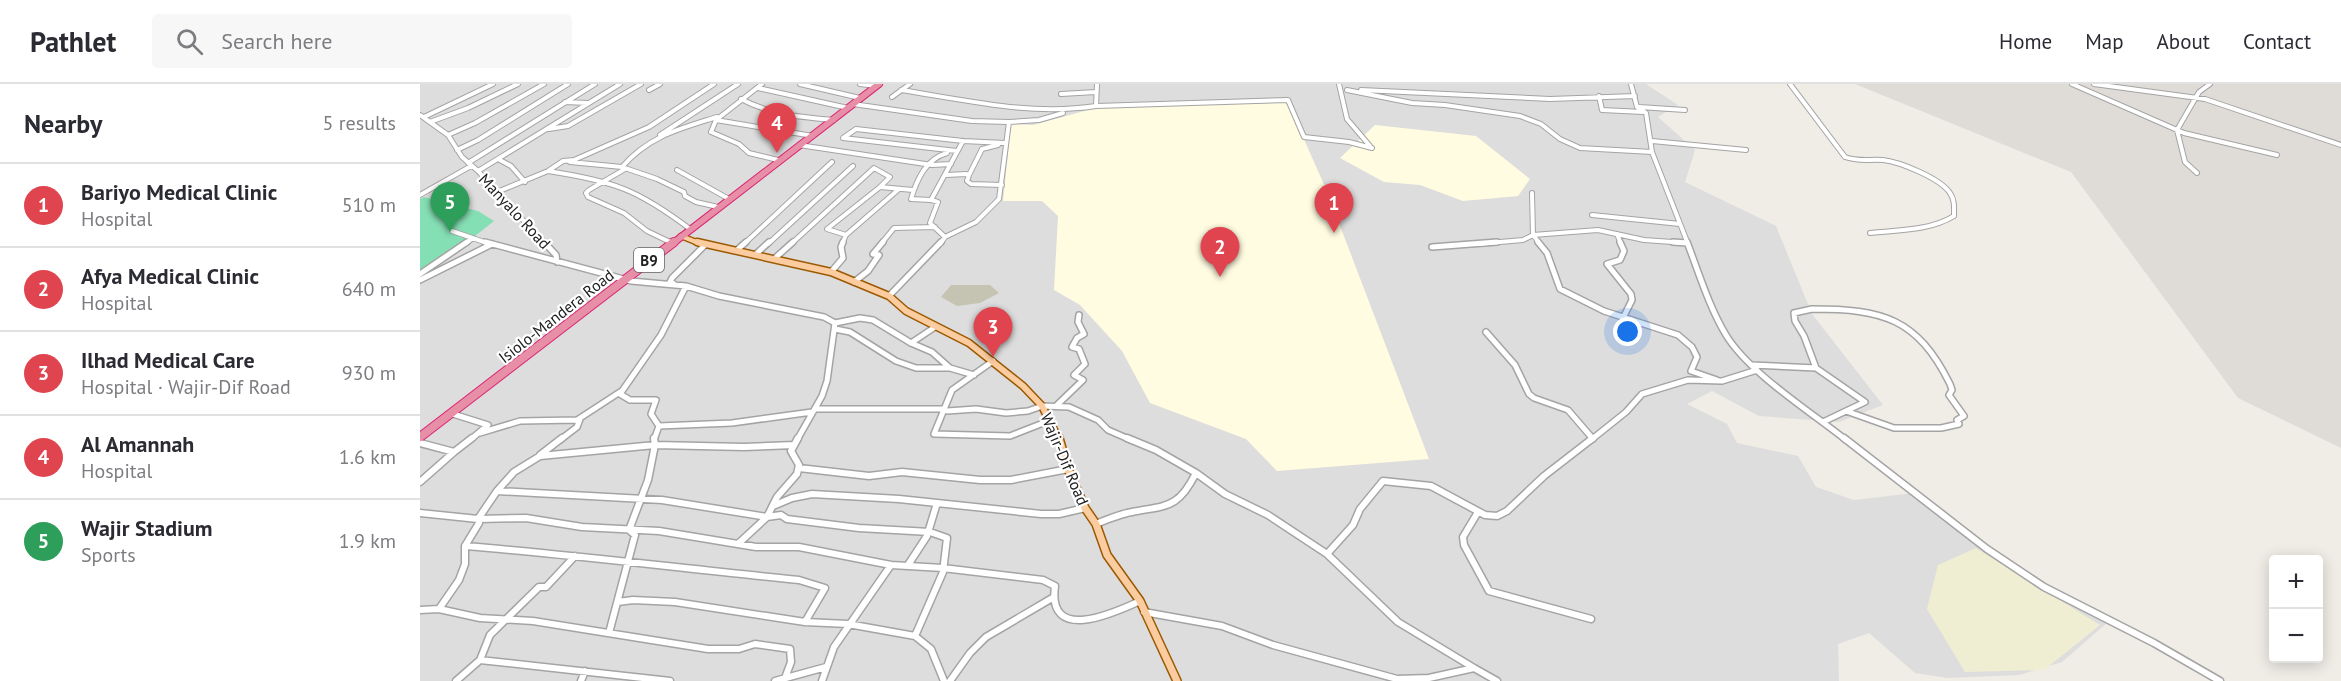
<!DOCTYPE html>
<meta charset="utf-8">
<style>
body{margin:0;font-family:"PT Sans",sans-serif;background:#f7f7f7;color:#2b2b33}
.controls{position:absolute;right:18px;bottom:18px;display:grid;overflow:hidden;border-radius:6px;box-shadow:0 3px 15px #0003}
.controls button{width:54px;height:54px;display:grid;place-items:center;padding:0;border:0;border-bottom:2px solid #e1e1e2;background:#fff;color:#2b2b33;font:30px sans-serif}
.you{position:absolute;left:1208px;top:248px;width:21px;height:21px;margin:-15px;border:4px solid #fff;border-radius:50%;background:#1a73e8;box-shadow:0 0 0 9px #1a73e833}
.badge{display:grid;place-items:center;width:39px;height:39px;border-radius:50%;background:#111827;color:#fff;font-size:20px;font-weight:700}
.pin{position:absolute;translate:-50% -50px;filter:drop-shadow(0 2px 3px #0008)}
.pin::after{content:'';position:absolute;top:32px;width:21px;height:18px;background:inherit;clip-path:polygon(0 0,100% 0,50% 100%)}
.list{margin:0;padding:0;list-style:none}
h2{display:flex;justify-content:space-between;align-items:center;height:78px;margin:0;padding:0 24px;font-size:26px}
h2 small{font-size:20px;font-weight:400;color:#7c7c81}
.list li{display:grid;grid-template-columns:39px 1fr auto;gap:18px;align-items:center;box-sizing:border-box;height:84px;padding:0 24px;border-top:2px solid #e1e1e2}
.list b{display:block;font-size:22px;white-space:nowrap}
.list p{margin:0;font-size:20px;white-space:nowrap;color:#7c7c81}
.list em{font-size:20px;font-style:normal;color:#7c7c81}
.icon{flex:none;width:33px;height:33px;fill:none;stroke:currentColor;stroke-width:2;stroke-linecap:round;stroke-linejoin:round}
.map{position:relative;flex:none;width:1921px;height:597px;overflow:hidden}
header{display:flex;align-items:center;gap:36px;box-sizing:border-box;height:84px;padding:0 30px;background:#fff;border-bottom:2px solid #e1e1e2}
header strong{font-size:28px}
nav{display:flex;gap:33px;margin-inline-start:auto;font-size:21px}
.search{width:420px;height:54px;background:#f7f7f7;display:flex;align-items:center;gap:15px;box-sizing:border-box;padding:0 21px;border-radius:6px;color:#7c7c81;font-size:22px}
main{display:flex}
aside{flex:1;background:#fff}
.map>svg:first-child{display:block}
.residential{fill:#dedddd}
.education{fill:#fffce1}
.airport{fill:#dfdcd8}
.construction{fill:#c5c3b2}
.farmland{fill:#efeed2}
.pitch{fill:#85dfb4}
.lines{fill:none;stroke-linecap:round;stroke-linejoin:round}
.minor-far2-casing{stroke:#a4a4a4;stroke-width:6}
.minor-far1-casing{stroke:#a4a4a4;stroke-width:8}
.minor-casing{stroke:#a4a4a4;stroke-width:9}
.major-far2-casing{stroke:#9b5a01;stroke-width:7}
.major-far1-casing{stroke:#9b5a01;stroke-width:9}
.major-casing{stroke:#9b5a01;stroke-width:10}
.highway-far1-casing{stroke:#da2775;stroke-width:8}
.highway-casing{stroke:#da2775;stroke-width:10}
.minor-far2{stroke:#fff;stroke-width:4}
.minor-far1{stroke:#fff;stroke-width:5}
.minor{stroke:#fff;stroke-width:6}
.major-far2{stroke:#fbcca0;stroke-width:4.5}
.major-far1{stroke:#fbcca0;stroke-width:6}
.major{stroke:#fbcca0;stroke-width:7}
.highway-far1{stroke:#e78fa7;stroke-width:6}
.highway{stroke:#e78fa7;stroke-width:8}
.labels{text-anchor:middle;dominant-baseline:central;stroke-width:4.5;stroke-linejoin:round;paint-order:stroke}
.shield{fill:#fff;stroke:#636363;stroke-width:1.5}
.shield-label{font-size:15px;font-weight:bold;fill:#202020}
.street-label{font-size:16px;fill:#202020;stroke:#fff}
</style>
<header>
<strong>Pathlet</strong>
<div class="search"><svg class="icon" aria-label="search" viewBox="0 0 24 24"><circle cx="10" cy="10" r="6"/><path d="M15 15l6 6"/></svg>Search here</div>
<nav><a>Home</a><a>Map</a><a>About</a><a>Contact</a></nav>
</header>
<main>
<aside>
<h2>Nearby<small>5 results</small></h2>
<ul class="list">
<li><span class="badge" style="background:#e0444e">1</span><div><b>Bariyo Medical Clinic</b><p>Hospital</p></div><em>510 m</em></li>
<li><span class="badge" style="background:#e0444e">2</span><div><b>Afya Medical Clinic</b><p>Hospital</p></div><em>640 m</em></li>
<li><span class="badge" style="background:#e0444e">3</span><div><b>Ilhad Medical Care</b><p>Hospital · Wajir-Dif Road</p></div><em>930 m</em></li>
<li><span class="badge" style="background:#e0444e">4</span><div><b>Al Amannah</b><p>Hospital</p></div><em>1.6 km</em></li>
<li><span class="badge" style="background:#2e9e5b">5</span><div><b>Wajir Stadium</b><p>Sports</p></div><em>1.9 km</em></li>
</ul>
</aside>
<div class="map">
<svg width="1921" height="597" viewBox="0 0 1921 597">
<rect width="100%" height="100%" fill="#f0ece6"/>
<path class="residential" d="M0 0H1226L1258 21 1238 33 1275 66 1265 98 1356 142 1392 230 1463 321 1419 338 1339 332 1292 307 1267 320 1307 340 1317 359 1378 372 1396 403 1434 416 1494 409 1579 475 1688 538 1642 578 1599 591 1528 594 1495 589 1449 549 1418 560 1419 597H0Z"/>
<path class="education" d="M867 17 906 105 1009 375 857 387 826 355 730 319 702 267 660 221 634 206 638 132 622 117H583L591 40 613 41 679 23Z
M955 41 1056 52 1110 95 1098 112 1043 117 1000 101 964 98 920 74Z"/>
<path class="airport" d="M1435 0H1921V364L1818 314 1651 88Z"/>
<path class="construction" d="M531 201H570L579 209 560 219 537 222 521 213Z"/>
<path class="farmland" d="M1556 464 1680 541 1624 586 1545 588 1507 525 1518 481Z"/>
<path class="pitch" d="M4 113 58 127 74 137 45 160 0 188V115Z"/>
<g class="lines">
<g class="minor-far2-casing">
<path id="minor-far2" d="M342 0 296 36 291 48 319 60 329 69 358 76
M380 0 440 14
M440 0 456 2
M919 0 927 35 950 62
M1211 0 1217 23 1226 29 1232 68 1268 160
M1370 0 1425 73C1438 78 1450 75 1463 76 1480 78 1520 94 1530 109 1535 116 1534 124 1534 132 1509 147 1478 146 1450 149
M1652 0 1764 49 1857 71
M1674 0 1785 15 1921 61
M338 4 428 24
M229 6 240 0
M481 6C546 16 610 32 676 22L677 0
M927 6 992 19 1025 21 1100 32 1121 40 1140 55 1160 64 1232 68
M941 6 1130 15 1215 12
M641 10 676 8
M1179 12 1182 26 1223 28
M472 13 490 0
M321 15C351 31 381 33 414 36
M145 18 168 19
M433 20 552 37 589 38 579 115 556 138 525 153 520 160
M676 22 868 16 884 53 929 58 952 64
M1219 23 1265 26
M0 31 28 51 42 73 58 87 125 160
M4 33 73 0
M296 36 393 52
M10 38 48 24 98 0
M589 38 619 36 643 29
M129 45 148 42 221 0
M28 51 55 39 124 0
M240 51 318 0
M1232 57 1326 66
M379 61 512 81 531 80
M37 66 58 56 148 0
M537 67 423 54 436 45 543 57 585 59
M78 75 91 82 105 98
M150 78 202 83 237 95 264 108 265 112 276 118 298 123
M48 79 175 0
M202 83C229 52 259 45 297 33
M205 85 169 106 166 109 168 113 204 129 227 147 252 159
M257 86 309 115
M58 87 200 0
M128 87C193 97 217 105 270 145
M1777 89 1765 78 1757 46 1779 8 1790 0
M526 91 546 90 549 91 547 97 551 100 582 101
M549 91 562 65 578 61
M77 108 128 87 143 77 154 76 229 43 294 0
M1112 109 1113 151 1120 160
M0 111 51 82
M511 116 491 115C497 95 506 75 527 69
M1172 131 1260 140
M32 147 70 160
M1197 150 1201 160
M426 151 407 145 460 103
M525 153 510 139 518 118 511 116 543 57
M45 160 53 154
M324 160 412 78
M348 160 433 82
M371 160 454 84 470 93 460 103 493 106
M422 160 426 151 479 105
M461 160 474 144 515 143
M1057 160 1103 156 1113 151 1178 146 1224 156 1267 159"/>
</g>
<g class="minor-far1-casing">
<path id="minor-far1" d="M65 158 211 197 266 202 299 212 404 233 415 239 407 297 402 312 377 356
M124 158 136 171 137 178
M250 158 252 159
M1118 158 1127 169 1140 205 1184 227 1258 251 1272 263 1277 273 1271 287 1297 296
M1200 158 1204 167 1200 176 1187 180 1211 210 1212 216 1203 234
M1253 158 1267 159
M1267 158C1279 189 1289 223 1306 251 1329 289 1391 328 1426 356
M1012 163 1077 158
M317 166 326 158
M336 170 349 158
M354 175 373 158
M411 188 423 174 421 163 423 158
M0 190 47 158
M0 196 72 160
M434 198 448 187 459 171 453 170 463 158
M254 200 250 198 252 194 285 161
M469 212 521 158
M1392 225C1463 225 1497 234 1530 300L1532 306 1529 311 1544 332 1537 336 1539 340 1521 344H1474L1426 327 1445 318 1396 284 1384 252 1375 237 1374 229Z
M415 239 440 234 453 236 491 259 512 268 530 284
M415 245 430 248 476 277 496 284H530L554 291
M1066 248 1095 281 1109 310 1114 314 1148 326 1173 355
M491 259 515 243
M573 277 532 306 514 350 590 352 631 336
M1332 281 1396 284
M636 322 663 296 654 291 665 280 659 265 652 263 657 254 664 250 658 238 659 231
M395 325H522L527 327 556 325 586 329 608 327 622 322 649 323 678 336 688 346 711 356
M33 330 68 341 50 356
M1403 338 1426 327
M239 342 312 339 392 328
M60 349 100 337 157 336 200 308
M140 356 157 343 160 335
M234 356 239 342 231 330 236 316H210L200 310 241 251 266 202
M1171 356 1206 328 1222 310 1268 296 1302 297 1337 286"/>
</g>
<g class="minor-casing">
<path id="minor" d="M234 354 235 361 324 363 374 361
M707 354 736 366 776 389 805 410 848 431 907 470 978 538 1054 584
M1424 354 1567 465 1624 503 1734 559 1800 597
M0 359 34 368 52 354
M120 371 142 354
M379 384 449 392 482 388 560 396H591L648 385
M0 398 34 368
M77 407 94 388 120 372 235 361 228 396 209 446 215 451 189 549
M353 422 372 414 392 410 479 415 621 430H639L665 424
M1058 428 1043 453 1044 461 1069 507 1171 535
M0 429 58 435 106 434 162 443 239 447 336 463H379L471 481 523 484 623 496 635 502C627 559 692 530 720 517
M676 440C688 435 700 430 712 428 747 421 758 425 776 389
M319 459 347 433 357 413 377 390 379 381 371 367 378 354
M45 462C157 471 267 485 379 496L405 504 385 538
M907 470 933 441 940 425 963 397 1011 402 1065 431 1077 432 1087 427 1124 392 1173 354
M488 481 507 452 517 419
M198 518 213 516 255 518 385 538 428 540 495 552
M0 526 19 525
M724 528 802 542 853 561 977 595 1009 594 1054 584 1077 597
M60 576 250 597
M365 594 371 578 370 565 335 560 319 565H288L113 537 60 534 19 525 39 496 45 480V462L59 439 58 435 77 407 242 416 347 433 361 431 367 435 439 444 510 448 527 454 523 488 495 552 511 565 524 597
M36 597 60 576 70 551 119 503H126L155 472
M161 597 165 587
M355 597 406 583
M402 597 414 563 471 481
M530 597 550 569 566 553 634 513"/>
</g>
<g class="major-far2-casing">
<path id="major-far2" d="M261 152 281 160"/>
</g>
<g class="major-far1-casing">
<path id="major-far1" d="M277 158 411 188 469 212 486 227 549 259 603 302 622 322 639 356"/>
</g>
<g class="major-casing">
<path id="major" d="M639 354 648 385 665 424 676 440 687 471 720 517 757 597"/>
</g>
<g class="highway-far1-casing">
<path id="highway-far1" d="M252 160 459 0"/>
</g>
<g class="highway-casing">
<path id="highway" d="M0 353 254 158"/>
</g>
<use href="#minor-far2" class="minor-far2"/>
<use href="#minor-far1" class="minor-far1"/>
<use href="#minor" class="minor"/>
<use href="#major-far2" class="major-far2"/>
<use href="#major-far1" class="major-far1"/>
<use href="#major" class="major"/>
<use href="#highway-far1" class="highway-far1"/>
<use href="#highway" class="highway"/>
</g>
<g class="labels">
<rect class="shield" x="214" y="164" width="30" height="24" rx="4.5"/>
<g class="shield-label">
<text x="229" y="176">B9</text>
</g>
<g class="street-label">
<text transform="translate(95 127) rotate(47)">Manyalo Road</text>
<text transform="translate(136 232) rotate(-38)">Isiolo-Mandera Road</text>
<text transform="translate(645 375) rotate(67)">Wajir-Dif Road</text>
</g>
</g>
</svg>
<div class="controls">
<button>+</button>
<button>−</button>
</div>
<div class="you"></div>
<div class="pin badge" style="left:914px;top:149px;background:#e0444e">1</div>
<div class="pin badge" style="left:800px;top:193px;background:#e0444e">2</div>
<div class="pin badge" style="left:573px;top:273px;background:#e0444e">3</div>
<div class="pin badge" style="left:357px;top:69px;background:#e0444e">4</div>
<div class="pin badge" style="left:30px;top:148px;background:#2e9e5b">5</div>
</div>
</main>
